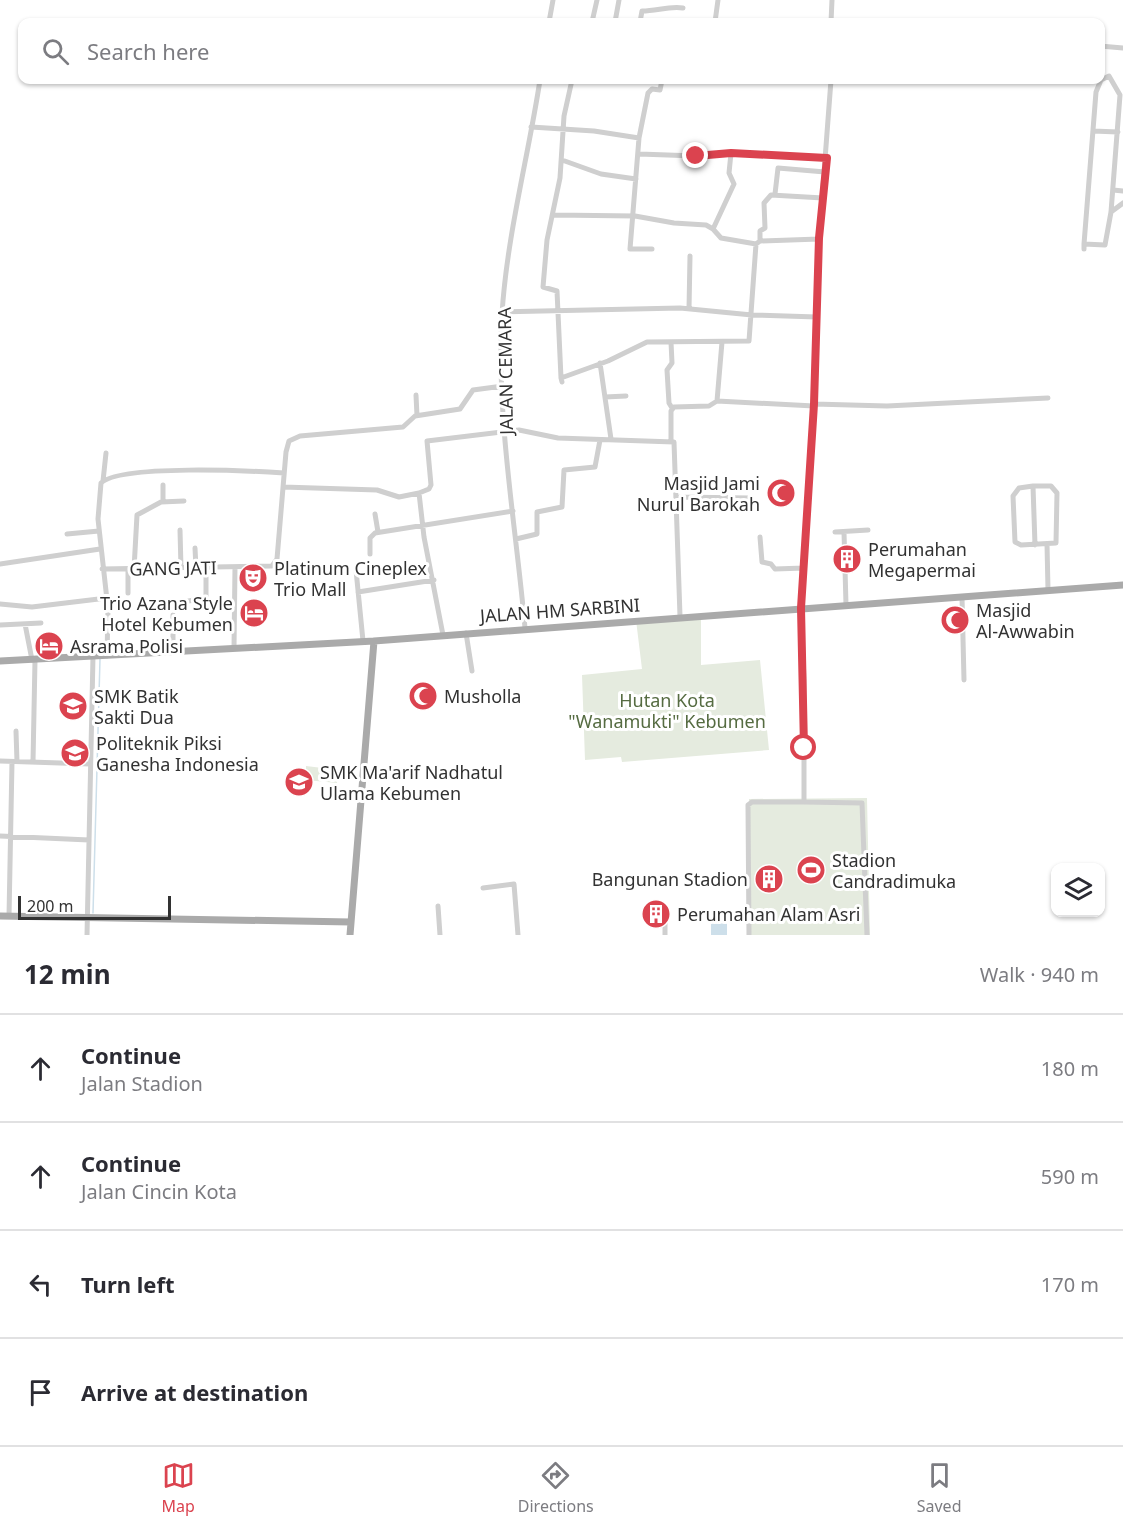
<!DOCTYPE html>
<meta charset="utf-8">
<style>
body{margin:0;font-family:"Noto Sans",sans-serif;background:#f2f2f3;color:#2b2b33}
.controls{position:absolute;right:18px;bottom:18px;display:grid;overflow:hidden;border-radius:12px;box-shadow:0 2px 4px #0004}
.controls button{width:54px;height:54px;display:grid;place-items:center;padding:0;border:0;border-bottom:2px solid #e1e1e2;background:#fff;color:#2b2b33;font:30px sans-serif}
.scale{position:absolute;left:18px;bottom:15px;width:153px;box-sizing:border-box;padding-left:6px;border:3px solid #323232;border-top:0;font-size:16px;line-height:21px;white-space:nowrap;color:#323232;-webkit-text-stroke:4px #fff;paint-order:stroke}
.stop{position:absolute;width:18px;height:18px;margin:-14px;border:4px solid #db434f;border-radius:50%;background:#fff}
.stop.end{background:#db434f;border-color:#fff;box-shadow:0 2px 6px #0008}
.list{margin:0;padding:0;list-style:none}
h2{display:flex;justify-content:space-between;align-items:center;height:78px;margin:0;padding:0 24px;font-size:26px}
h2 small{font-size:20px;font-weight:400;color:#7c7c81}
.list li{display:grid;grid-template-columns:39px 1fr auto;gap:18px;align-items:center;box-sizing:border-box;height:108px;padding:0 24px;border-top:2px solid #e1e1e2}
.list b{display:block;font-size:22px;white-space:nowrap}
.list p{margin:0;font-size:20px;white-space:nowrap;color:#7c7c81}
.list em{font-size:20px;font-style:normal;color:#7c7c81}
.icon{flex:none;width:33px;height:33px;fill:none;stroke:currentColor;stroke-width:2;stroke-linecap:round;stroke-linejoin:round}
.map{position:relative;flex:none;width:1123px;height:935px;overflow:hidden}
.search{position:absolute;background:#fff;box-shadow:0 2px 4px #0004;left:18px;right:18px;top:18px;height:66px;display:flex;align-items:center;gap:15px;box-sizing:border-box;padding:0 21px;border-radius:12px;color:#7c7c81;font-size:22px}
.sheet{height:510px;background:#fff}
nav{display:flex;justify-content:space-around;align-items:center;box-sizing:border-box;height:84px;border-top:2px solid #e1e1e2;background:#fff;font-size:16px;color:#7c7c81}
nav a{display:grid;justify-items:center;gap:3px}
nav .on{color:#db434f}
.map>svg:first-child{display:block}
.green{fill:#e5ebdf}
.water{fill:#cddfea}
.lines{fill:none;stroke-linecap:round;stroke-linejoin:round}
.stream{stroke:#cddfea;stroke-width:1.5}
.minor{stroke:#cfcfcf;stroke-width:5}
.major{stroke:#aaa;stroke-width:7}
.route{stroke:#db434f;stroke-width:8}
.labels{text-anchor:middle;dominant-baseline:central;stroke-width:6;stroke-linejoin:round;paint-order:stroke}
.street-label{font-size:18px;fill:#323232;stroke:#fff}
.poi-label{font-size:18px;fill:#323232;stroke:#fff;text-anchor:start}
.park-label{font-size:18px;fill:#566c42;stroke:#fff}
</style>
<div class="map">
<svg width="1123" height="935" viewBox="0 0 1123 935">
<rect width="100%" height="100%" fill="#fff"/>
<path class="green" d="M701 619V665L760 660 769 750 622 762 621 757 585 760 582 675 642 669 636 620Z
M306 766 339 770 337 783 306 780Z
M867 798 870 935H748L749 799Z"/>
<path class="water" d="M727 918V935H711V919Z"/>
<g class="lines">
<path class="stream" d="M93 913 100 659"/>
<path class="minor" d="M549 22 553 0
M592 22 597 0
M615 22 619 0
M640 22 642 11C657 11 668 6 683 8
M715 22 718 0
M831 22H869
M831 22 832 0
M1100 46 1123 48
M531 127 594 131 639 138
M1093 131 1118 132
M639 154 696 156 731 153 827 158
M562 160 601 174 636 179
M1113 190 1123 191
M775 194 778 168 825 172
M1111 212 1123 203
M554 215 635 216 674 223 706 225 713 229 721 238 756 244 760 241 819 239
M713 229 734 184 729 173 731 153
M760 241V231L765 228 764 203 771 195 823 198
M652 249H630L639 138 648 93 652 89 660 90 662 80
M1084 249V244L1096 92 1101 80 1109 76 1120 95 1111 212 1105 245 1084 244
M689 309 690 256
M502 312 680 308 752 315 817 317
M671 342 672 363 667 370 669 403 672 408
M600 363 611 439
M561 378 557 291 543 287 547 240 560 178 564 116 572 80
M562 382 561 378 608 361 647 342 749 341 756 244
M416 395 417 416
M605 397 626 396
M717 401 722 342
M814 404 887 406 1048 398
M671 441V411L674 407 709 406 717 401 814 406
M103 481 106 453
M163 485V502
M1033 486H1051L1057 493 1056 543 1021 545 1015 542 1013 496 1019 488Z
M1033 486 1035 545
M283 487 377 490 399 497 419 493 424 537 443 635
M419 493 429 489 431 485 427 441 519 430 558 438 674 442 680 616
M677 497 750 498
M375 514 378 532
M180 530 181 568
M835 532 868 530
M844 532 846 605
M67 534 99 531
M760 537 762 562 771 564 775 569 804 568
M516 539 537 534V512L562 507 564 470 595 467 600 440
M1047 544 1048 590
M195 548 196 568
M370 554V538L375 533 513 511
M0 564 100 549
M102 569 272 566 277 559 286 452 289 441 300 436 403 427 415 416 460 409 473 390 503 386
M128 569V593
M134 569 137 515 161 502 184 501
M356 570 363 641
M358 592 434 580
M962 597 964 680
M0 604 32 607 107 598
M165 605 206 598V568
M173 615V651
M25 624 32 660
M0 625 41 623
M525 628C516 525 496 419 502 314 507 235 528 158 540 80
M466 633 472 671
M234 648 235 567
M107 656 108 609 98 519 101 483C121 464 253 471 284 473
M16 731 17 762
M0 761 90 764
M33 762 35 660
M804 802 862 803 867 935
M0 836 89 840
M483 888 514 884 518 935
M438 906 440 935
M665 913V935
M9 916 12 762
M87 935 93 656
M749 935 748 805 752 802H804V680L801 608 813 421 819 239 831 80"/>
<path class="major" d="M0 661 374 641 1123 585
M0 916 351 922
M350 935 374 641"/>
</g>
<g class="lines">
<path class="route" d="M696 156 731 153 827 158 819 238 814 404 801 608 804 748"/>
</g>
<defs>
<g id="mosque-disc" transform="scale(1.5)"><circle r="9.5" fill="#db434f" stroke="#fff"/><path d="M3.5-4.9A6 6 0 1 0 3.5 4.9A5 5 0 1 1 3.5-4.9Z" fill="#fff"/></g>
<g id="building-disc" transform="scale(1.5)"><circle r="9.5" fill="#db434f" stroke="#fff"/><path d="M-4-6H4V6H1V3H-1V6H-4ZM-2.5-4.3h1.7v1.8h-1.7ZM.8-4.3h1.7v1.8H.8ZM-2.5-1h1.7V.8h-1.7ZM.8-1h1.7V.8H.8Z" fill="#fff"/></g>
<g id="theatre-disc" transform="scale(1.5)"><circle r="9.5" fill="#db434f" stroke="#fff"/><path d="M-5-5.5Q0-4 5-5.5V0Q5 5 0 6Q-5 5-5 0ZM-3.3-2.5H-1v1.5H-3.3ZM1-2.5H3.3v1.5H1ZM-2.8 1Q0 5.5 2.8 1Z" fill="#fff"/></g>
<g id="hotel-disc" transform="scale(1.5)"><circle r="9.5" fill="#db434f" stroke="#fff"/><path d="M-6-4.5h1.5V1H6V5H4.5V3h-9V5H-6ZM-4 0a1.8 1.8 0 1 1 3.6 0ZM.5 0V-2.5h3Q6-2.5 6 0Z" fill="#fff"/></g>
<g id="school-disc" transform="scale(1.5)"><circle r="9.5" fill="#db434f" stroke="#fff"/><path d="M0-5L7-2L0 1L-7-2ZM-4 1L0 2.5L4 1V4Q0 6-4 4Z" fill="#fff"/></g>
<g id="university-disc" transform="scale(1.5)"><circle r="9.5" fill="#db434f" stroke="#fff"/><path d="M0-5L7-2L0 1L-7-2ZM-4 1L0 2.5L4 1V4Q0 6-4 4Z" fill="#fff"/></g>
<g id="stadium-disc" transform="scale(1.5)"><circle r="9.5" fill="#db434f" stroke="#fff"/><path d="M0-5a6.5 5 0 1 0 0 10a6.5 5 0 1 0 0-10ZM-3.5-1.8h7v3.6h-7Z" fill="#fff"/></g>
</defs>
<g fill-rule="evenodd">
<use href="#mosque-disc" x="781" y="493"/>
<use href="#building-disc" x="847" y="559"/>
<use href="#theatre-disc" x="253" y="578"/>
<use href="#hotel-disc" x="254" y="613"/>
<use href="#mosque-disc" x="955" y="620"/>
<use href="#hotel-disc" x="49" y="646"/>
<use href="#mosque-disc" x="423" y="696"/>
<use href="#school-disc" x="73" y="706"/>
<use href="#university-disc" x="75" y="753"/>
<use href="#school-disc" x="299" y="782"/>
<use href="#stadium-disc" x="811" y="870"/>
<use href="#building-disc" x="769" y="879"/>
<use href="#building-disc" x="656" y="914"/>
</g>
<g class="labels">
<g class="street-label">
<text transform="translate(505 371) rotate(-91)">JALAN CEMARA</text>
<text transform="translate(173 568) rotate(-1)">GANG JATI</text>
<text transform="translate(560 610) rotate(-4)">JALAN HM SARBINI</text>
</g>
<g class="poi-label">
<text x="760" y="483" text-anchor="end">Masjid Jami<tspan x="760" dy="21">Nurul Barokah</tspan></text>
<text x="868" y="549">Perumahan<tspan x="868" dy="21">Megapermai</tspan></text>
<text x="274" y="568">Platinum Cineplex<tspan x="274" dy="21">Trio Mall</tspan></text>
<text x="233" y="603" text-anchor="end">Trio Azana Style<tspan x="233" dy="21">Hotel Kebumen</tspan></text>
<text x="976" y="610">Masjid<tspan x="976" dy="21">Al-Awwabin</tspan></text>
<text x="70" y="646">Asrama Polisi</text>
<text x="94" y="696">SMK Batik<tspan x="94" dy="21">Sakti Dua</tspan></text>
<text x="444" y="696">Musholla</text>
<text x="96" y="743">Politeknik Piksi<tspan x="96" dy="21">Ganesha Indonesia</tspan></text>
<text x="320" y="772">SMK Ma'arif Nadhatul<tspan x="320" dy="21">Ulama Kebumen</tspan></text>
<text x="832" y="860">Stadion<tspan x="832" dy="21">Candradimuka</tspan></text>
<text x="748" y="879" text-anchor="end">Bangunan Stadion</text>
<text x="677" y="914">Perumahan Alam Asri</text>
</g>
<g class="park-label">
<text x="667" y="700">Hutan Kota<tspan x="667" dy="21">"Wanamukti" Kebumen</tspan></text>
</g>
</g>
</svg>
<div class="controls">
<button><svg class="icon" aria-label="layers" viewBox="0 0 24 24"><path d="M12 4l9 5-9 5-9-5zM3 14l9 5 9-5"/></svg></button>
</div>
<div class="scale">200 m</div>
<div class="stop" style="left:804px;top:748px"></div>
<div class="stop end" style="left:696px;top:156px"></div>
<div class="search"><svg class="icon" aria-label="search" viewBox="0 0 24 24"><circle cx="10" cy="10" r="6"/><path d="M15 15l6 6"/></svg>Search here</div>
</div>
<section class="sheet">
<h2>12 min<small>Walk · 940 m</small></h2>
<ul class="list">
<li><svg class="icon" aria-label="ahead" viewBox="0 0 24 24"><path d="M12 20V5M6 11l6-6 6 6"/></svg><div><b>Continue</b><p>Jalan Stadion</p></div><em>180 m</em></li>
<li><svg class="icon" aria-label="ahead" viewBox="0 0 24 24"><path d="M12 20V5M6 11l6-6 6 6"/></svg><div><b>Continue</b><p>Jalan Cincin Kota</p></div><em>590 m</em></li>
<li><svg class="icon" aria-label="left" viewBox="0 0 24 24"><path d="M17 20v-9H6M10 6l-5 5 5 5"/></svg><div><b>Turn left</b></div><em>170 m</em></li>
<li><svg class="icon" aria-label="arrive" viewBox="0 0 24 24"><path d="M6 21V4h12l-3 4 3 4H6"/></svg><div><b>Arrive at destination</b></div></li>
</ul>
</section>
<nav>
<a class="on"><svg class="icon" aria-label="map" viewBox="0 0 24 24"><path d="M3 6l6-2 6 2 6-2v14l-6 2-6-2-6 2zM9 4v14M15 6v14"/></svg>Map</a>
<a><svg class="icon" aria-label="directions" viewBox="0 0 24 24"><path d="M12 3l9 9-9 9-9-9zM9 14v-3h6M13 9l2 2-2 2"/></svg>Directions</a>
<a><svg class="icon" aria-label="saved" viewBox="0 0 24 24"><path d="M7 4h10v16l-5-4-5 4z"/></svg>Saved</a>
</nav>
